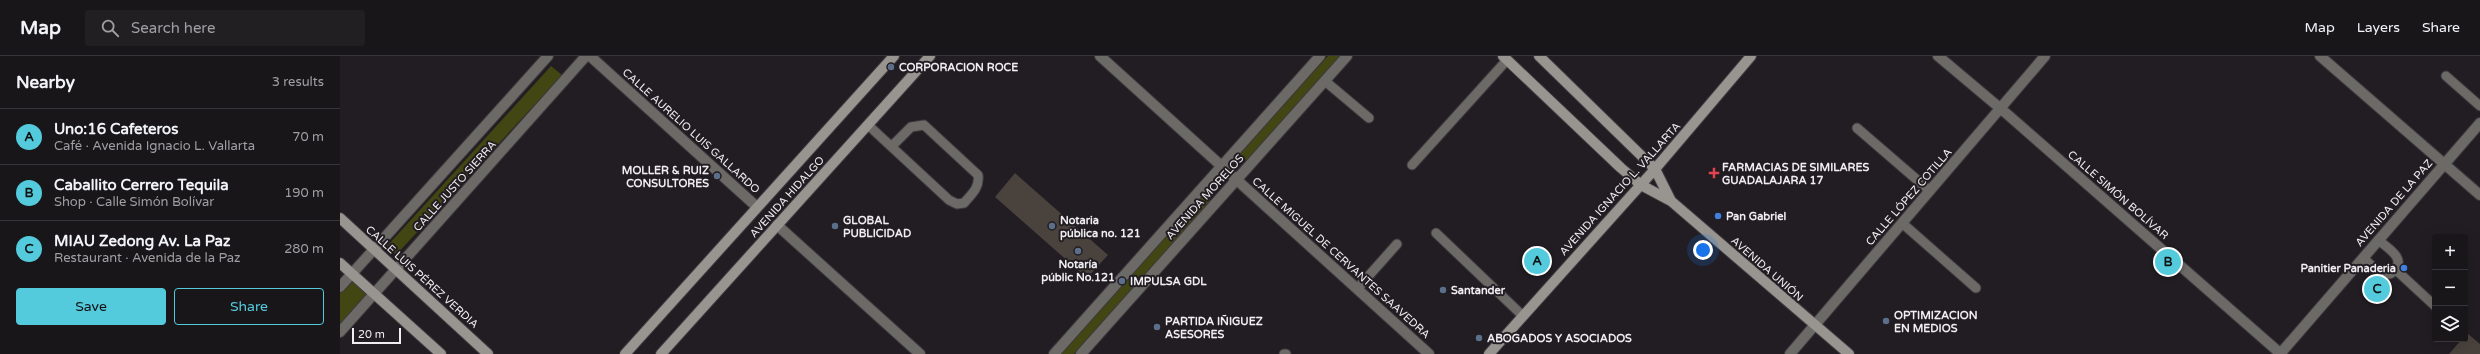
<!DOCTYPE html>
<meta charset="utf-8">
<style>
body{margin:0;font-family:"Varela Round",sans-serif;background:#221f23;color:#f1f3f6}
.controls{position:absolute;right:12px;bottom:12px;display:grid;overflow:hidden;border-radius:4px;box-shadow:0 4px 16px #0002}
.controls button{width:36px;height:36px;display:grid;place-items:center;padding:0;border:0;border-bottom:1px solid #373539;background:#19161a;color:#f1f3f6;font:20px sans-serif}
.scale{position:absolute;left:12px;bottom:10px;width:49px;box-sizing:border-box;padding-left:4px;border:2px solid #f1eef2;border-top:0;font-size:11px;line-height:14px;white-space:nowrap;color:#f1eef2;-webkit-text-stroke:3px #211d22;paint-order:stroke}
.you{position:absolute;left:1363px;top:194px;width:14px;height:14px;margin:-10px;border:3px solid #fff;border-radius:50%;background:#1a73e8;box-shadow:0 0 0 6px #1a73e833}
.badge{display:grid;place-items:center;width:26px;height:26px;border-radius:50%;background:#54cadd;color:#111;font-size:13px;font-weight:700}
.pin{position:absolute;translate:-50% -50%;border:2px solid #fff;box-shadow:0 1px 4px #0006}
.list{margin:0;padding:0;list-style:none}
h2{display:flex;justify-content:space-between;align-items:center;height:52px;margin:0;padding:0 16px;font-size:17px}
h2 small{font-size:13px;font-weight:400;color:#9f9fa2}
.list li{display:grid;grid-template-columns:26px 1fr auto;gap:12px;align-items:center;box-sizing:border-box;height:56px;padding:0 16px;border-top:1px solid #373539}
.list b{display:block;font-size:15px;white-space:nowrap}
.list p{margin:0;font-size:13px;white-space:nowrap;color:#9f9fa2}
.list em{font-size:13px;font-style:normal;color:#9f9fa2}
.actions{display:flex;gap:8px;padding:12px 16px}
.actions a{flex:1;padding:9px 0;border:1px solid #54cadd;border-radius:4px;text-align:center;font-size:14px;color:#54cadd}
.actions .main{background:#54cadd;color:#111}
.icon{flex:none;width:22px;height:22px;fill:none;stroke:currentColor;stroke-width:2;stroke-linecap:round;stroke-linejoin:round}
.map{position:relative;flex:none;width:2140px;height:298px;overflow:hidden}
header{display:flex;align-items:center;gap:24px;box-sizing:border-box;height:56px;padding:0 20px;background:#19161a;border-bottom:1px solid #373539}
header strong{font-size:19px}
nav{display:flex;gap:22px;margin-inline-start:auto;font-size:14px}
.search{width:280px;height:36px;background:#221f23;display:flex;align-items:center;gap:10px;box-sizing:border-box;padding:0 14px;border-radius:4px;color:#9f9fa2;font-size:15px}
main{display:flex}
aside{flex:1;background:#19161a}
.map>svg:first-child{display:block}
.green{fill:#424613}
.building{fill:#49423d}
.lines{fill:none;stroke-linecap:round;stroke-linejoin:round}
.lane-casing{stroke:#3e3a3f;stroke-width:11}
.street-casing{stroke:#3e3a3f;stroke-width:12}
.secondary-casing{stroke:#3e3a3f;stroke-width:12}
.lane{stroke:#6c6a66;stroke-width:9}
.street{stroke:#6c6a66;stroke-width:10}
.secondary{stroke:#989590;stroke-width:10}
.service-dot{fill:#5c6f8a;stroke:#211d22;stroke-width:1.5}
.health-dot{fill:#e0444e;stroke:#211d22;stroke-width:1.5}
.shop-dot{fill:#3f7fe0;stroke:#211d22;stroke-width:1.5}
.labels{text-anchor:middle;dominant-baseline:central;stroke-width:4;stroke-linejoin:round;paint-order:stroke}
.poi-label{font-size:11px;font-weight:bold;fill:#f1eef2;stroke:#211d22;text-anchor:start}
.street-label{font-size:11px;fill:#f1eef2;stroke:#211d22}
</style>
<header>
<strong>Map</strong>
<div class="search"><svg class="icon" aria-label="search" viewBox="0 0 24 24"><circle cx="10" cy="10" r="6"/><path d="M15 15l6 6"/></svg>Search here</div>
<nav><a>Map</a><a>Layers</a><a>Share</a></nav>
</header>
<main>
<aside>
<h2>Nearby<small>3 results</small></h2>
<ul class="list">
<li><span class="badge">A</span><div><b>Uno:16 Cafeteros</b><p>Café · Avenida Ignacio L. Vallarta</p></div><em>70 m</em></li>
<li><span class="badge">B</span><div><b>Caballito Cerrero Tequila</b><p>Shop · Calle Simón Bolívar</p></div><em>190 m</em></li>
<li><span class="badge">C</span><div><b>MIAU Zedong Av. La Paz</b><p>Restaurant · Avenida de la Paz</p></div><em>280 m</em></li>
</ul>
<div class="actions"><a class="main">Save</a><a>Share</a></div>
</aside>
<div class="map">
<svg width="2140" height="298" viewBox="0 0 2140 298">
<rect width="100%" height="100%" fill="#211d22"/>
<path class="green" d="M988 0H1001L907 105 899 98Z
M211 10 222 19 56 199 47 190Z
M864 138 871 145 734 298H721Z
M12 218 35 238 0 276V231Z"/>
<path class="building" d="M675 117 768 199 747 222 655 141Z
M2127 277 2140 288V298H2109L2122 283H2125Z"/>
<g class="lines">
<g class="lane-casing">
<path id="lane" d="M2106 20 2140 50
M985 25 1029 62
M528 69 609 144 617 148 624 147C632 138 640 131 638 119L584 69 571 71 552 90
M1517 72 1590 135
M1072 109 1167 4
M1562 167 1636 232
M1096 177 1183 260
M2023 202C2029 207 2036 214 2043 217 2047 219 2051 218 2054 215 2067 203 2047 191 2038 184
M2056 214 2095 250
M1017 233 1057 188
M944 298H946"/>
</g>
<g class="street-casing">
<path id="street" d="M250 0 417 151
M760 0 1089 298
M1598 0 1667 58 1941 298
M1980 0 2140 139
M437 169 580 298
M0 231 208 0
M0 276 246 0
M714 298 980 0
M741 298 1007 0
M1450 298 1705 0
M1940 298 2140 67"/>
</g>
<g class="secondary-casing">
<path id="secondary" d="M1163 0 1281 112 1301 129 1331 145 1509 298
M1199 0 1315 113 1331 145
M0 162 148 298
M0 207 101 298
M285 298 554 0
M321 298 590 0
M1149 298 1315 113 1411 0"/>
</g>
<use href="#lane" class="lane"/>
<use href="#street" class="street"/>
<use href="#secondary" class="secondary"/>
</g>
<g class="service-dot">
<circle cx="551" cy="11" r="4"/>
<circle cx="377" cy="120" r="4"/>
<circle cx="495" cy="170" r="4"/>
<circle cx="712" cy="170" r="4"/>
<circle cx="738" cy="195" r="4"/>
<circle cx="782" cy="225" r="4"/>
<circle cx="1103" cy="234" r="4"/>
<circle cx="1546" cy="265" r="4"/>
<circle cx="817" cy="271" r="4"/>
<circle cx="1139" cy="282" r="4"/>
</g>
<path class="health-dot" d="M1372 111h4v4h4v4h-4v4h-4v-4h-4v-4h4z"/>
<g class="shop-dot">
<circle cx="1378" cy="160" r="4"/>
<circle cx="2064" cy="212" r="4"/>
</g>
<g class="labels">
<g class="poi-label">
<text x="559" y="11">CORPORACION ROCE</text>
<text x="1382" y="111">FARMACIAS DE SIMILARES<tspan x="1382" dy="13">GUADALAJARA 17</tspan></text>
<text x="369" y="114" text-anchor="end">MOLLER &amp; RUIZ<tspan x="369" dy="13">CONSULTORES</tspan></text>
<text x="1386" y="160">Pan Gabriel</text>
<text x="503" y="164">GLOBAL<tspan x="503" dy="13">PUBLICIDAD</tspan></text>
<text x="720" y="164">Notaria<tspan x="720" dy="13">pública no. 121</tspan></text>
<text x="738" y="208" text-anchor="middle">Notaría<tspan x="738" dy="13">públic No.121</tspan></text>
<text x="2056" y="212" text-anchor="end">Panitier Panaderia</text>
<text x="790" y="225">IMPULSA GDL</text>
<text x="1111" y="234">Santander</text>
<text x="1554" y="259">OPTIMIZACION<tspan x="1554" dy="13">EN MEDIOS</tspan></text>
<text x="825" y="265">PARTIDA IÑIGUEZ<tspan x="825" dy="13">ASESORES</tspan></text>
<text x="1147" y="282">ABOGADOS Y ASOCIADOS</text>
</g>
<g class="street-label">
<text transform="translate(351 75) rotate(42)">CALLE AURELIO LUIS GALLARDO</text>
<text transform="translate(115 130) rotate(-48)">CALLE JUSTO SIERRA</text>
<text transform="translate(1280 133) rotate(-48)">AVENIDA IGNACIO L. VALLARTA</text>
<text transform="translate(1778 139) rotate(41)">CALLE SIMÓN BOLÍVAR</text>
<text transform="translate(447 141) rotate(-48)">AVENIDA HIDALGO</text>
<text transform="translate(865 141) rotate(-48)">AVENIDA MORELOS</text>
<text transform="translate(1569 141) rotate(-49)">CALLE LÓPEZ COTILLA</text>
<text transform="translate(2054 147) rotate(-49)">AVENIDA DE LA PAZ</text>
<text transform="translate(1001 202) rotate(42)">CALLE MIGUEL DE CERVANTES SAAVEDRA</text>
<text transform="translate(1427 213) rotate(41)">AVENIDA UNIÓN</text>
<text transform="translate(82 221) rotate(42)">CALLE LUIS PÉREZ VERDIA</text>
</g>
</g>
</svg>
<div class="controls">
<button>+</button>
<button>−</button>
<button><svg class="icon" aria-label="layers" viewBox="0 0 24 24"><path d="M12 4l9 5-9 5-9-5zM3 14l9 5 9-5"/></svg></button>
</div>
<div class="scale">20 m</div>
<div class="you"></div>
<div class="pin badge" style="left:1197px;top:205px">A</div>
<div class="pin badge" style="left:1828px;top:206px">B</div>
<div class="pin badge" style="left:2037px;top:233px">C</div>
</div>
</main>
